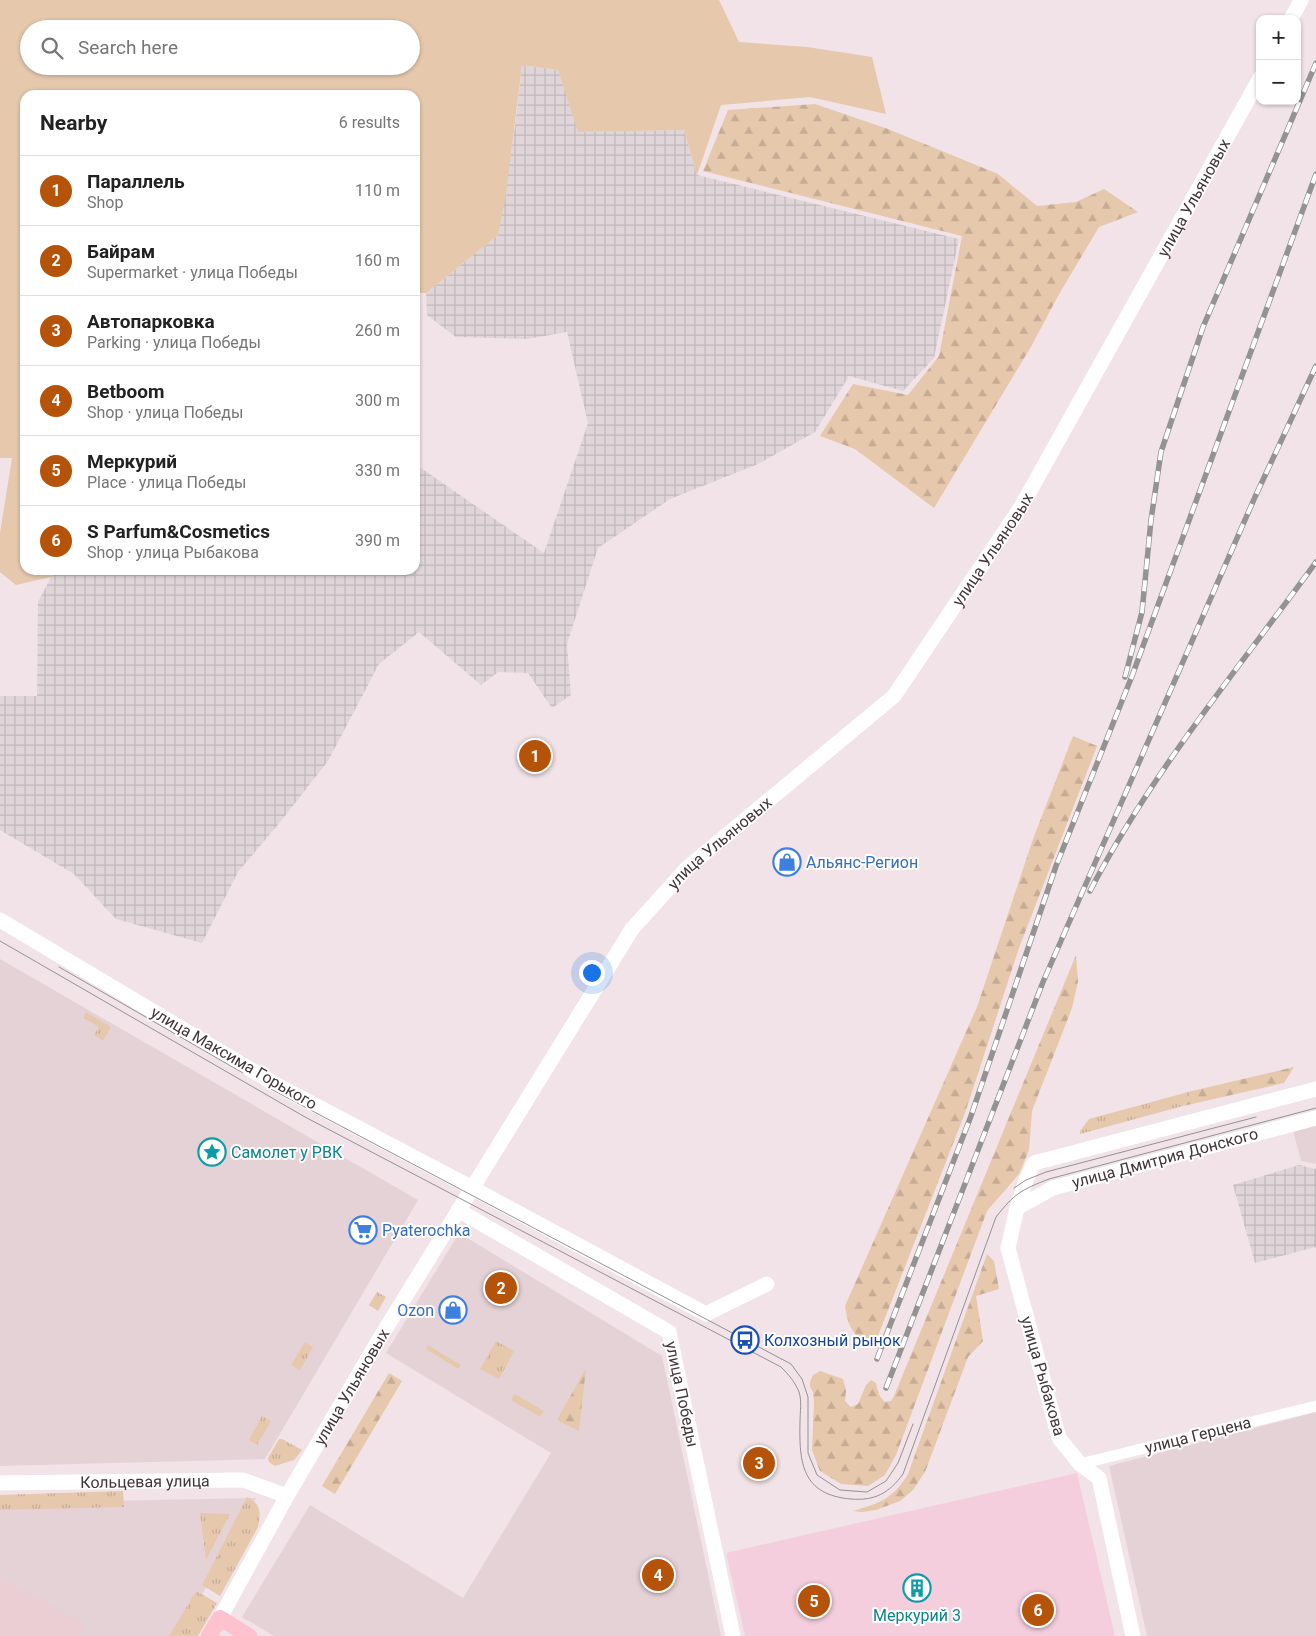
<!DOCTYPE html>
<meta charset="utf-8">
<style>
body{margin:0;font-family:Roboto,sans-serif;background:#f6f6f6;color:#222}
.controls{position:absolute;right:15px;top:15px;display:grid;overflow:hidden;border-radius:10px;box-shadow:0 1px 4px #0004}
.controls button{width:45px;height:45px;display:grid;place-items:center;padding:0;border:0;border-bottom:1px solid #e0e0e0;background:#fff;color:#222;font:25px sans-serif}
.you{position:absolute;left:591px;top:972px;width:18px;height:18px;margin:-12px;border:4px solid #fff;border-radius:50%;background:#1a73e8;box-shadow:0 0 0 8px #1a73e833}
.badge{display:grid;place-items:center;width:32px;height:32px;border-radius:50%;background:#b45309;color:#fff;font-size:16px;font-weight:700}
.pin{position:absolute;translate:-50% -50%;border:2px solid #fff;box-shadow:0 1px 5px #0006}
.list{margin:0;padding:0;list-style:none}
h2{display:flex;justify-content:space-between;align-items:center;height:65px;margin:0;padding:0 20px;font-size:21px}
h2 small{font-size:16px;font-weight:400;color:#767676}
.list li{display:grid;grid-template-columns:32px 1fr auto;gap:15px;align-items:center;box-sizing:border-box;height:70px;padding:0 20px;border-top:1px solid #e0e0e0}
.list b{display:block;font-size:19px;white-space:nowrap}
.list p{margin:0;font-size:16px;white-space:nowrap;color:#767676}
.list em{font-size:16px;font-style:normal;color:#767676}
.icon{flex:none;width:28px;height:28px;fill:none;stroke:currentColor;stroke-width:2;stroke-linecap:round;stroke-linejoin:round}
.map{position:relative;flex:none;width:1316px;height:1636px;overflow:hidden}
.search{position:absolute;background:#fff;box-shadow:0 1px 4px #0004;left:20px;top:20px;width:400px;height:55px;display:flex;align-items:center;gap:12px;box-sizing:border-box;padding:0 18px;border-radius:28px;color:#767676;font-size:19px}
.panel{position:absolute;background:#fff;box-shadow:0 1px 4px #0004;left:20px;top:90px;width:400px;height:485px;border-radius:15px}
.map>svg:first-child{display:block}
.residential{fill:#e5d2d7}
.commercial{fill:#f4cedc}
.industrial{fill:url(#industrial-grid)}
.education{fill:#ebcdd4}
.grass{fill:url(#grass-tufts)}
.forest{fill:url(#forest-firs)}
.garden{fill:#e6c8ac;fill-rule:evenodd}
.lines{fill:none;stroke-linecap:round;stroke-linejoin:round}
.minor{stroke:#fff;stroke-width:11}
.tertiary{stroke:#fff;stroke-width:15}
.secondary{stroke:#fec1ce;stroke-width:16}
.tram{stroke:#939393;stroke-width:1}
.rail-casing{stroke:#939393;stroke-width:5.5}
.rail{stroke:#fff;stroke-width:4;stroke-dasharray:11;stroke-linecap:butt}
.labels{text-anchor:middle;dominant-baseline:central;stroke-width:4;stroke-linejoin:round;paint-order:stroke}
.street-label{font-size:16px;fill:#433439;stroke:#fff}
.shop-label{font-size:16px;fill:#366cbe;stroke:#fff;text-anchor:start}
.culture-label{font-size:16px;fill:#0d838f;stroke:#fff;text-anchor:start}
.transit-label{font-size:16px;fill:#164399;stroke:#fff;text-anchor:start}
</style>
<div class="map">
<svg width="1316" height="1636" viewBox="0 0 1316 1636">
<defs>
<pattern id="industrial-grid" width="8" height="8" patternUnits="userSpaceOnUse" patternTransform="scale(1.25)"><rect width="8" height="8" fill="#e0d6da"/><path d="M0 4h8M4 0v8" fill="none" stroke="#c1b8bc"/></pattern>
<pattern id="grass-tufts" width="24" height="20" patternUnits="userSpaceOnUse" patternTransform="scale(1.25)"><rect width="24" height="20" fill="#e6c8ac"/><path d="M3 7l-1-3M5 7V3M7 7l1-3M15 17l-1-3M17 17v-4M19 17l1-3" fill="none" stroke="#c6ac95"/></pattern>
<pattern id="forest-firs" width="22" height="20" patternUnits="userSpaceOnUse" patternTransform="scale(1.25)"><rect width="22" height="20" fill="#e6c8ac"/><path d="M5 1l3.5 6h-7zM16 11l3.5 6h-7z" fill="#c6ac95"/></pattern>
</defs>
<rect width="100%" height="100%" fill="#f1e3e7"/>
<path class="residential" d="M0 959 418 1200 265 1459 0 1466Z
M1316 1124V1164L1301 1161 1293 1130Z
M459 1233 662 1356 721 1636H274L242 1617 310 1505 463 1598 551 1453 386 1353Z
M1316 1412V1636H1147L1109 1466Z
M256 1498 179 1636H0V1503Z"/>
<path class="commercial" d="M1077 1473 1115 1636H745L726 1553Z"/>
<path class="industrial" d="M522 65 558 70 579 132 684 130 697 175 959 239 934 358 903 391 849 376 815 432 758 464 670 499 598 548 567 644 571 695 552 708 528 673 498 672 481 685 419 632 379 664 328 761 281 821 238 872 202 943 116 919 74 874 0 830V696H37L38 602 51 577 60 570H415V464L544 553 588 423 567 332 527 339 456 337 427 315 426 293 498 235 515 127Z
M1299 1165 1316 1169V1247L1255 1263 1233 1185Z"/>
<path class="education" d="M0 1577 86 1624 80 1636H0Z"/>
<path class="grass" d="M86 1012 110 1026V1029L103 1041 94 1035 99 1027 85 1019 84 1016Z
M1192 1091 1183 1106 1080 1134V1131L1089 1119Z
M377 1292 386 1297 378 1311 369 1305Z
M496 1341 514 1351 499 1379 480 1369Z
M305 1342 313 1347 300 1370 291 1365Z
M428 1345 461 1365 458 1369 426 1349Z
M515 1394 544 1411 540 1417 511 1400Z
M262 1416 271 1421 257 1445 249 1440Z
M279 1439H282L302 1450 294 1460 275 1466 269 1462 268 1458Z
M123 1491 124 1507 0 1510V1495Z
M247 1497C261 1504 261 1512 258 1527L220 1596 202 1585Z
M200 1513 230 1514 206 1560Z
M196 1591 217 1603 198 1636H169Z"/>
<path class="forest" d="M815 104 888 129 998 174 1037 206 1076 202 1104 189 1138 212 1099 227 1058 296 1032 345 934 508 855 449 820 436 853 384 908 395 939 356 962 236 703 171 728 110Z
M1073 736 1097 746 1019 948 965 1113 876 1341C853 1341 848 1326 845 1306L977 1007 1033 839Z
M1076 955 1078 982 1072 1008 1032 1111 1029 1150 1019 1174 987 1211 896 1455 885 1475 868 1486 841 1484 820 1471 812 1450 814 1402 813 1392 810 1387V1382L813 1375 820 1371 843 1379 846 1390 845 1401 851 1407 858 1404 866 1385 871 1380 876 1383C878 1391 879 1397 885 1402L891 1401 894 1396Z
M1294 1067 1284 1083 1183 1106 1192 1091Z
M987 1254 994 1261 999 1289 976 1296 983 1341 968 1357 925 1472 913 1490 900 1501 876 1510 862 1512 853 1511C880 1503 893 1499 908 1474Z
M586 1368 579 1431 557 1420Z
M389 1373 402 1381 335 1494 322 1486Z"/>
<path class="garden" d="M0 0H719L739 42 807 47 872 57 886 114 810 97 721 105 697 175 684 130 578 132 558 70 522 65 506 194 498 235 426 293H415V95H25V570H60L51 577 16 585 0 572V533L12 458H0ZM29 29H411V66H29Z"/>
<g class="lines">
<path class="minor" d="M1080 1464 1316 1406"/>
<g class="tertiary">
<path d="M1291 19 1301 0"/>
<path d="M0 920 275 1084 472 1188 706 1314 767 1284"/>
<path d="M1017 1208 1053 1188 1316 1118"/>
<path d="M458 1210 669 1332 733 1636"/>
<path id="s1" d="M0 1483 243 1480 287 1496"/>
<path id="s2" d="M220 1618 287 1496 378 1341 632 929 687 868 894 696 1021 507 1260 78"/>
<path d="M1133 1636 1099 1478 1080 1464 1059 1438 1008 1248 1017 1208 1026 1180 1034 1163 1316 1089"/>
</g>
<path class="secondary" d="M209 1636 220 1618 249 1636"/>
<path class="tram" d="M0 941 305 1117 781 1367C789 1375 795 1382 799 1392 802 1401 800 1412 800 1422 799 1463 802 1495 851 1499 875 1501 889 1493 903 1474L996 1217C1015 1193 1021 1190 1049 1179L1316 1108
M59 967 243 1073
M267 1087 791 1364 802 1379 808 1397V1453L817 1475 840 1490 867 1492 886 1481 898 1463 913 1424
M1014 1188 1026 1180 1046 1172 1256 1117"/>
<g class="rail-casing">
<path id="rail" d="M1125 677 1142 612 1151 520 1161 452 1203 327 1316 63
M1090 891C1151 773 1238 669 1316 562
M877 1359 971 1116 1056 866 1132 676 1316 174
M886 1388 1043 982 1255 497 1316 366"/>
</g>
<use href="#rail" class="rail"/>
</g>
<defs>
<g id="shop-ring" transform="scale(1.4375)"><circle r="9.5" fill="#fff" stroke="#3f7fe0" stroke-width="1.5"/><path d="M-5-2.5h2.3a2.7 3.5 0 0 1 5.4 0H5L5.5 6h-11ZM-1.5-2.5h3a1.5 2.3 0 0 0-3 0Z" fill="#3f7fe0"/></g>
<g id="sight-ring" transform="scale(1.4375)"><circle r="9.5" fill="#fff" stroke="#0f9aa8" stroke-width="1.5"/><path d="M0-6L1.8-2.2L6-1.7L2.9 1.2L3.7 5.4L0 3.3L-3.7 5.4L-2.9 1.2L-6-1.7L-1.8-2.2Z" fill="#0f9aa8"/></g>
<g id="supermarket-ring" transform="scale(1.4375)"><circle r="9.5" fill="#fff" stroke="#3f7fe0" stroke-width="1.5"/><path d="M-6-5.5h2.5l.6 2H6L4.5 2H-2.5L-4.4-4H-6ZM-1.5 3.2a1.3 1.3 0 1 0 .1 0ZM3 3.2a1.3 1.3 0 1 0 .1 0Z" fill="#3f7fe0"/></g>
<g id="bus-ring" transform="scale(1.4375)"><circle r="9.5" fill="#fff" stroke="#1a4fb4" stroke-width="1.5"/><path d="M-5-6H5V4H4V6H2V4H-2V6H-4V4H-5ZM-3.5-4V0h7V-4ZM-3.5 1.2v1.5H-2V1.2ZM2 1.2v1.5H3.5V1.2Z" fill="#1a4fb4"/></g>
<g id="building-ring" transform="scale(1.4375)"><circle r="9.5" fill="#fff" stroke="#0f9aa8" stroke-width="1.5"/><path d="M-4-6H4V6H1V3H-1V6H-4ZM-2.5-4.3h1.7v1.8h-1.7ZM.8-4.3h1.7v1.8H.8ZM-2.5-1h1.7V.8h-1.7ZM.8-1h1.7V.8H.8Z" fill="#0f9aa8"/></g>
</defs>
<g fill-rule="evenodd">
<use href="#shop-ring" x="787" y="862"/>
<use href="#sight-ring" x="212" y="1152"/>
<use href="#supermarket-ring" x="363" y="1230"/>
<use href="#shop-ring" x="453" y="1310"/>
<use href="#bus-ring" x="745" y="1340"/>
<use href="#building-ring" x="917" y="1588"/>
</g>
<g class="labels">
<g class="street-label">
<text stroke="none"><textPath href="#s2" startOffset="1736">улица Ульяновых</textPath></text>
<text stroke="none"><textPath href="#s2" startOffset="1331">улица Ульяновых</textPath></text>
<text stroke="none"><textPath href="#s2" startOffset="926">улица Ульяновых</textPath></text>
<text transform="translate(234 1058) rotate(30)">улица Максима Горького</text>
<text transform="translate(1165 1158) rotate(-15)">улица Дмитрия Донского</text>
<text transform="translate(1043 1376) rotate(74)">улица Рыбакова</text>
<text stroke="none"><textPath href="#s2" startOffset="266">улица Ульяновых</textPath></text>
<text transform="translate(682 1394) rotate(78)">улица Победы</text>
<text transform="translate(1198 1435) rotate(-14)">улица Герцена</text>
<text stroke="none"><textPath href="#s1" startOffset="145">Кольцевая улица</textPath></text>
</g>
<g class="shop-label">
<text x="806" y="862">Альянс-Регион</text>
<text x="382" y="1230">Pyaterochka</text>
<text x="434" y="1310" text-anchor="end">Ozon</text>
</g>
<g class="culture-label">
<text x="231" y="1152">Самолет у РВК</text>
<text x="917" y="1615" text-anchor="middle">Меркурий 3</text>
</g>
<g class="transit-label">
<text x="764" y="1340">Колхозный рынок</text>
</g>
</g>
</svg>
<div class="controls">
<button>+</button>
<button>−</button>
</div>
<div class="you"></div>
<div class="pin badge" style="left:535px;top:756px">1</div>
<div class="pin badge" style="left:501px;top:1288px">2</div>
<div class="pin badge" style="left:759px;top:1463px">3</div>
<div class="pin badge" style="left:658px;top:1575px">4</div>
<div class="pin badge" style="left:814px;top:1601px">5</div>
<div class="pin badge" style="left:1038px;top:1610px">6</div>
<div class="search"><svg class="icon" aria-label="search" viewBox="0 0 24 24"><circle cx="10" cy="10" r="6"/><path d="M15 15l6 6"/></svg>Search here</div>
<section class="panel">
<h2>Nearby<small>6 results</small></h2>
<ul class="list">
<li><span class="badge">1</span><div><b>Параллель</b><p>Shop</p></div><em>110 m</em></li>
<li><span class="badge">2</span><div><b>Байрам</b><p>Supermarket · улица Победы</p></div><em>160 m</em></li>
<li><span class="badge">3</span><div><b>Автопарковка</b><p>Parking · улица Победы</p></div><em>260 m</em></li>
<li><span class="badge">4</span><div><b>Betboom</b><p>Shop · улица Победы</p></div><em>300 m</em></li>
<li><span class="badge">5</span><div><b>Меркурий</b><p>Place · улица Победы</p></div><em>330 m</em></li>
<li><span class="badge">6</span><div><b>S Parfum&amp;Cosmetics</b><p>Shop · улица Рыбакова</p></div><em>390 m</em></li>
</ul>
</section>
</div>
